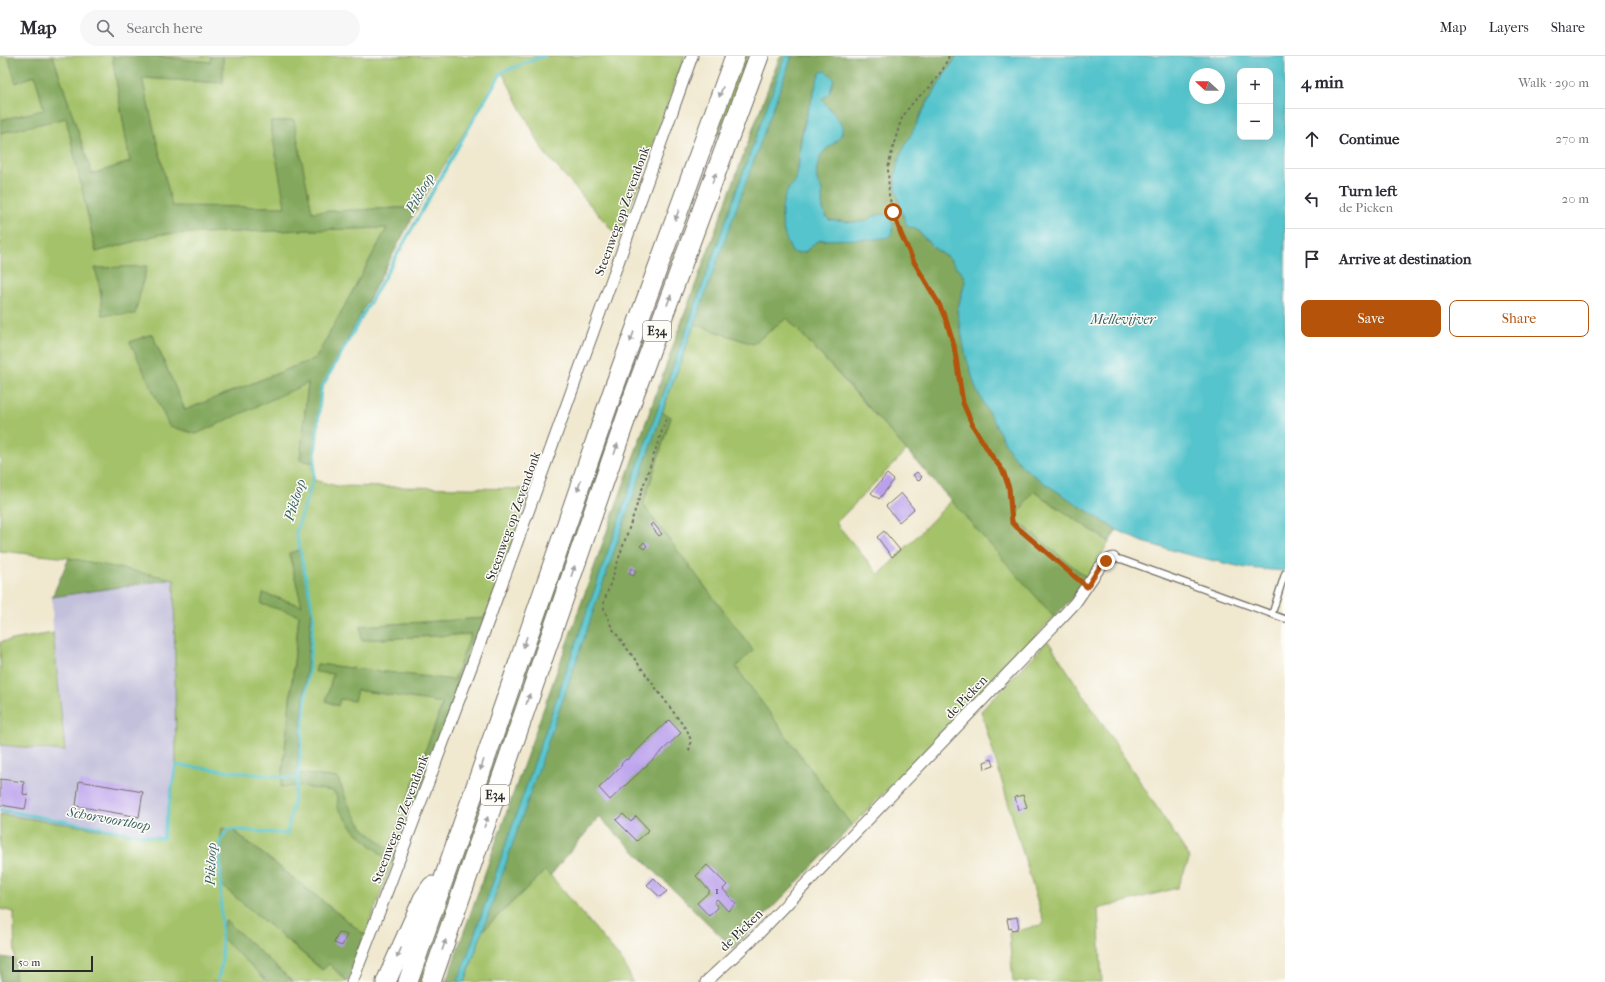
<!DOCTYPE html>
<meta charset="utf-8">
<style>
body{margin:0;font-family:"IM FELL French Canon",serif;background:#f7f7f7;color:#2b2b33}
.controls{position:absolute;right:12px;top:12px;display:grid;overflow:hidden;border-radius:8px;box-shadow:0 4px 16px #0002}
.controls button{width:36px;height:36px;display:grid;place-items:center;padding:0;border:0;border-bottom:1px solid #e1e1e2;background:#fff;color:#2b2b33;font:20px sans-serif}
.compass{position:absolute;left:1189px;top:12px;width:36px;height:36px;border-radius:50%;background:#fff;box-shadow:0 4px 16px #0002;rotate:291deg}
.scale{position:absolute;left:12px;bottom:10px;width:81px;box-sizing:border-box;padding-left:4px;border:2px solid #2b2b2b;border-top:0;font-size:11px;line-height:14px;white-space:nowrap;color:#2b2b2b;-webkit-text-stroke:3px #fdfcf7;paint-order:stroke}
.stop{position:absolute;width:12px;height:12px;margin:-9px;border:3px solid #b45309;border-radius:50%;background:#fff}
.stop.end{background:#b45309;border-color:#fff;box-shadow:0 1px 4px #0008}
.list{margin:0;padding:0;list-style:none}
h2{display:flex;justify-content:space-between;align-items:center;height:52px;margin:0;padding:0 16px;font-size:17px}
h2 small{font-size:13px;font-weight:400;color:#7c7c81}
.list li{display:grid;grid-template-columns:26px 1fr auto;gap:12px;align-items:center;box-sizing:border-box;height:60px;padding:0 16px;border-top:1px solid #e1e1e2}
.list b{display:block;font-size:15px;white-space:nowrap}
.list p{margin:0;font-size:13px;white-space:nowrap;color:#7c7c81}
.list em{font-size:13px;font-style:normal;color:#7c7c81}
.actions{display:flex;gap:8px;padding:12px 16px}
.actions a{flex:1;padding:9px 0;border:1px solid #b45309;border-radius:8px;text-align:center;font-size:14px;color:#b45309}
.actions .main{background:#b45309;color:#fff}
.icon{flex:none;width:22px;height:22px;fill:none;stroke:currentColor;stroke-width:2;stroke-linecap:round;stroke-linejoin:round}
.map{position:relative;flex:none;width:1285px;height:926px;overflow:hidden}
header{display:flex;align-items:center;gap:24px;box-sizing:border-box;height:56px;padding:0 20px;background:#fff;border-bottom:1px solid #e1e1e2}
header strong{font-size:19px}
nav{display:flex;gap:22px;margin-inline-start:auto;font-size:14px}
.search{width:280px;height:36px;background:#f7f7f7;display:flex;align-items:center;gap:10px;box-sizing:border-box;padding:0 14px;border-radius:22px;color:#7c7c81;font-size:15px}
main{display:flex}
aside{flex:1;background:#fff}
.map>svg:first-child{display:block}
.industrial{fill:#c3c0db}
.green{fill:#a4c269;stroke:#68764a;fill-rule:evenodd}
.forest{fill:#83a85d;stroke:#576a44;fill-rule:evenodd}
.water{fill:#57c4cc;stroke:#41787c;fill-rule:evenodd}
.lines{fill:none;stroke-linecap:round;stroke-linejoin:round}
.stream{stroke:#57c4cc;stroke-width:3}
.building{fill:#bba1ed}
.lane-casing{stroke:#706d64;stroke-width:8}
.street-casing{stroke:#706d64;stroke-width:13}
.highway-casing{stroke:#706d64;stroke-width:21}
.path{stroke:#706d64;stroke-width:2;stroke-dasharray:3 3;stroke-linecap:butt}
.lane{stroke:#fff;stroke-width:5.5}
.street{stroke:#fff;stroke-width:11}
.highway{stroke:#fff;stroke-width:19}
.oneway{fill:#a0a0a0}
.route{stroke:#b45309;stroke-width:5}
.labels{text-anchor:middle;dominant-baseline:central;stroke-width:3;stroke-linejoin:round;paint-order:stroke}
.number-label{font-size:11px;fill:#4f485c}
.shield{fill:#fdfcf7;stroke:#6a6a68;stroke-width:1}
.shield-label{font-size:12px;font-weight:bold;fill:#2b2b2b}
.street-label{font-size:13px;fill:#2b2b2b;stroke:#fdfcf7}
.water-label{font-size:14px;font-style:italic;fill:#3a6163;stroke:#fdfcf7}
</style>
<header>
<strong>Map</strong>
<div class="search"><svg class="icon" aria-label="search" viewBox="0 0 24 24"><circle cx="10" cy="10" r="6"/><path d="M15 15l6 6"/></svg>Search here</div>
<nav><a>Map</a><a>Layers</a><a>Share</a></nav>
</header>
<main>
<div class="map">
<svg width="1285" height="926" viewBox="0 0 1285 926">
<rect width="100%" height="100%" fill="#fdfcf7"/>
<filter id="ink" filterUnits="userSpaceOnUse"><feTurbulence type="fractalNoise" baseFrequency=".025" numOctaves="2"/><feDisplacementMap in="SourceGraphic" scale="8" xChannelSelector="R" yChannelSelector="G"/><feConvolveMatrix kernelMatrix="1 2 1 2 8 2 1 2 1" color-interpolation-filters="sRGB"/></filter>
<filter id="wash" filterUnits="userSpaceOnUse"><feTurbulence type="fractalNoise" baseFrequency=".012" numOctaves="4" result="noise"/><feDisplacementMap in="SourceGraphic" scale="16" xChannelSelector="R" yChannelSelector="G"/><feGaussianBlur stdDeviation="0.9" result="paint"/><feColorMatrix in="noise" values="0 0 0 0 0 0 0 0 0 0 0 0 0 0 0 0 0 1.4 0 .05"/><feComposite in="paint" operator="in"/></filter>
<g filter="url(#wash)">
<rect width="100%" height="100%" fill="#f0e8cf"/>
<path class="industrial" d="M174 523 176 709 163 783 0 758V689L65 695 53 577 52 541Z"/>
<path class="green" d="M0 0H8L16 27 35 19 44 54 0 64Z
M53 0H112L130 106 92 118Z
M152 0H211V6Z
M223 0H685L619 182 544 96 502 16 418 151 312 156 293 64 271 66 286 151H171L142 22 223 27Z
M743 0H749L719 79 715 73Z
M66 62 96 196 161 178 387 172 316 302 185 354 152 278 130 286 196 378 308 326 300 404 315 407 314 424 337 430 531 433 486 562 361 570 362 584 471 578 454 624 317 608 333 618 326 645 338 650 340 643 356 634 443 646 389 794 363 772 348 748 338 722 297 717 312 554 299 494 289 498 302 550 263 537 262 548 299 558 281 730H298L333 735 338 742 355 775 392 808 365 879 232 773 220 828 322 914 329 908 347 926H293L225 864 220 880 268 926H15L14 856 0 853V758L162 783 176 709 174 524 69 502 0 495V77ZM96 212 135 258 102 247Z
M787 262 907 394 836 467 879 519 952 444 1054 561 852 770 736 611 753 594 643 449 671 361 662 357 694 268 753 288Z
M605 381 611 382 424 926H418Z
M1033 434 1109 486 1087 522 1015 463Z
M53 577 65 695 0 689V586Z
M1048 585 1190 802 1177 832 1098 853 1102 926H1013L1009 877 1044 868 981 655Z
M546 814 623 906 633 926H465L482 875Z"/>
<path class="forest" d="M8 0H53L92 118 130 106 112 0H152L210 6 211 0H223V27L142 22 172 150 285 151 270 66 294 64 312 156 418 151 321 333 315 407 300 404 308 327 196 378 169 370 130 286 152 278 185 354 316 302 387 172 161 178 96 196 66 62 0 77V64L44 54 35 19 16 27Z
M780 0H957L940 25 922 55 915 72 907 170 916 173 934 192 949 202 964 220 965 226 957 255 961 271 1044 427 1117 474 1109 486 1033 435 1015 463 1087 522 1077 537 1054 561 849 329 787 262 753 288 694 268 662 356 671 361 643 449 753 594 736 611 852 770 733 892 599 761 550 820 545 815 482 875 465 926H446L682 265ZM818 21 834 23 829 38 822 43C826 50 841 65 842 71 844 87 825 89 820 102 817 108 815 120 818 127 819 130 821 131 822 135 823 148 820 152 829 164L862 167 868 165 833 183 816 185 806 196H792L784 175 791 130C799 125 799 99 800 89 802 66 812 44 818 21Z
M147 210 135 258 102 259 101 237 95 212Z
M299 494 312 554 297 717 338 722 348 748 363 772 389 793 443 647 357 634 354 645 340 643 338 650 326 645 333 618 315 616 317 608 454 624 471 578 361 584V570L486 562 392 808 355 775 337 751 338 742 333 735 298 730 281 731 299 559 261 548 263 537 302 550 289 497Z
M69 502 174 523 52 541Z
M222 772 231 773 365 879 348 926 329 908 323 914 220 828V785Z
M225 864 293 926H268L220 880Z
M0 901 15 903V926H0Z"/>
<path class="water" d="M785 0H792L662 357 465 926H458L644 391Z
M957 0H1285V515L1246 512 1189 499 1143 486 1117 474 1044 427 1024 412 1010 396 976 333 966 301 957 255 965 226 964 220 949 202 934 192 916 173 907 170C902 155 895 139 895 122 896 103 906 88 915 71 927 46 941 23 957 0ZM1240 15H1270V81H1240ZM1195 18H1219V42H1195Z
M826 15 834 23 829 38 822 43C826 50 841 65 842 71 844 87 824 89 820 102 817 108 815 120 818 127 819 130 821 131 822 135 823 148 820 153 829 164 839 165 850 167 861 166 868 166 871 160 878 159 891 155 898 171 889 181L877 183 821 184C808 188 809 201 792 196 782 178 777 153 788 134 791 128 795 130 797 119 800 105 799 89 803 74 807 56 814 39 818 21L821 16Z"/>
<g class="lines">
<path class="stream" d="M0 754 163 783 176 709 298 723
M217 926 222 908 220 785 228 773 287 778 298 723 314 559 296 476 313 424 321 333 482 49 502 16 544 0"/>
</g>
<g id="blocks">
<path class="building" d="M917 416 922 421 918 425 913 419Z
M887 418 894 424 879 443 871 437Z
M901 437 914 453 899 466 886 450Z
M653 467 662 478 659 480 650 469Z
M884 475 900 494 892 501 877 481Z
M644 486 647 490 644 493 640 490Z
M631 512 636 514 634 520 629 518Z
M669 664 681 677 610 744 599 732 622 709 621 708 626 703 627 704Z
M992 703 994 710 985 713 984 706Z
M0 723 24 726 23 738 28 739 25 753 0 749Z
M79 725 143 736 139 761 76 750Z
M1023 739 1027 751 1018 754 1015 741Z
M623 758 631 766 636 760 649 774 637 785 616 764Z
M707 809 727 829 723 833 736 848 728 855 717 843 714 846 718 852 709 860 697 847 710 835 696 820Z
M654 822 667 835 660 841 647 829Z
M1017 861 1019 871H1018V873L1012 874V872L1009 873 1007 863Z
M339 876 347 879 342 890 334 887Z"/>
</g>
</g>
<g filter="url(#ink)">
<use href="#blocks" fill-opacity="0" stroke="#706d64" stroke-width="1"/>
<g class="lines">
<g class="lane-casing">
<path id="lane" d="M1113 502 1123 504 1285 563
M1272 558 1285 517"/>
</g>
<g class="street-casing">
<path id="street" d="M352 926C471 619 581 310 692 0
M706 926 758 878 1062 561 1075 547 1099 512 1106 505 1113 502"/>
</g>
<g class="highway-casing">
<path id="highway" d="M386 926 423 843 432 830
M408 926 615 329 735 0
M431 926 635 336 759 0"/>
</g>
<path class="path" d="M949 0 943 13 930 31 916 43 907 54 901 64 893 91 888 112 889 139 893 156 901 178 914 206 939 248 946 264 954 290 963 347 973 370 991 399 1003 415 1009 432 1013 467 1078 524
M666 363 604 546V553L612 572 688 676C691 684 692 688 688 696"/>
<use href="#lane" class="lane"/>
<use href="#street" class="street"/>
<use href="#highway" class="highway"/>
</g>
<defs><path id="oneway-solid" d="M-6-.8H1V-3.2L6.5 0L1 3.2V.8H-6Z"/></defs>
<g class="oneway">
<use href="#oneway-solid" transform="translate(721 36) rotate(110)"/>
<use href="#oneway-solid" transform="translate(714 122) rotate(-70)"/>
<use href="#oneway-solid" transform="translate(677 159) rotate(110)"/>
<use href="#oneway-solid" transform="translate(669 244) rotate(-70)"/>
<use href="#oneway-solid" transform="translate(632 281) rotate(110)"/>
<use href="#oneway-solid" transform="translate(616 393) rotate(-71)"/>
<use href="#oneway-solid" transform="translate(579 430) rotate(109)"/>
<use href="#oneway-solid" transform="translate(573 515) rotate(-71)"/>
<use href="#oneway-solid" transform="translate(525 586) rotate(109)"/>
<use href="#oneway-solid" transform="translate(528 643) rotate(-71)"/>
<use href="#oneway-solid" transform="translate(482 709) rotate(109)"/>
<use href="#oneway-solid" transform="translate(486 766) rotate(-71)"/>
<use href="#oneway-solid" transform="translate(444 889) rotate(-71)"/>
<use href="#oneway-solid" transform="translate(399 897) rotate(114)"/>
</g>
</g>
<g class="lines" filter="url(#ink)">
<path class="route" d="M893 156 901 178 914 206 939 248 946 264 954 290 963 347 973 370 991 399 1003 415 1009 432 1012 467 1087 531 1099 512 1106 505"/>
</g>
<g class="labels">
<g class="number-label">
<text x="717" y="834">1</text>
</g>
<g class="shield">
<rect x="643" y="265" width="28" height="20" rx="3"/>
<rect x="481" y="729" width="28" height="20" rx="3"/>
</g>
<g class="shield-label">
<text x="657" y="275">E34</text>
<text x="495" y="739">E34</text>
</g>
<g class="street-label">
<text transform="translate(622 155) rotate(-70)">Steenweg op Zevendonk</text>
<text transform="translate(513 460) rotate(-70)">Steenweg op Zevendonk</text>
<text transform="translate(966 641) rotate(-46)">de Picken</text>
<text transform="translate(400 763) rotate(-69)">Steenweg op Zevendonk</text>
<text transform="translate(741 874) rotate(-44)">de Picken</text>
</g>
<g class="water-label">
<text transform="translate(420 137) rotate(-60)">Pikloop</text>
<text x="1123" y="263">Mellevijver</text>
<text transform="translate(295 444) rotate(-73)">Pikloop</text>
<text transform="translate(109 763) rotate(10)">Schorvoortloop</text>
<text transform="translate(211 808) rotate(-88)">Pikloop</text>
</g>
</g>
</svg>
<div class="controls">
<button>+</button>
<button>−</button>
</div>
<svg class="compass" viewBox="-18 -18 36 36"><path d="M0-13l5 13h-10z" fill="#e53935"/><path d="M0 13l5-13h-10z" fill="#7c7c81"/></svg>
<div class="scale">50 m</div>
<div class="stop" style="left:893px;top:156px"></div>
<div class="stop end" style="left:1106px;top:505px"></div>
</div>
<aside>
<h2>4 min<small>Walk · 290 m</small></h2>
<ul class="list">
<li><svg class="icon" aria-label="ahead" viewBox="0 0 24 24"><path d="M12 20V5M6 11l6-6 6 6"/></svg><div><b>Continue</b></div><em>270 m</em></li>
<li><svg class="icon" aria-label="left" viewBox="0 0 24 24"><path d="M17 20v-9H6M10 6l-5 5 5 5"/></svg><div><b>Turn left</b><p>de Picken</p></div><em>20 m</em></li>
<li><svg class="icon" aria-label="arrive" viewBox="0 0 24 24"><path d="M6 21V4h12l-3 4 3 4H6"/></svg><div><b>Arrive at destination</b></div></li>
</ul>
<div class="actions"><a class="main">Save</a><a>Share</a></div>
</aside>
</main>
